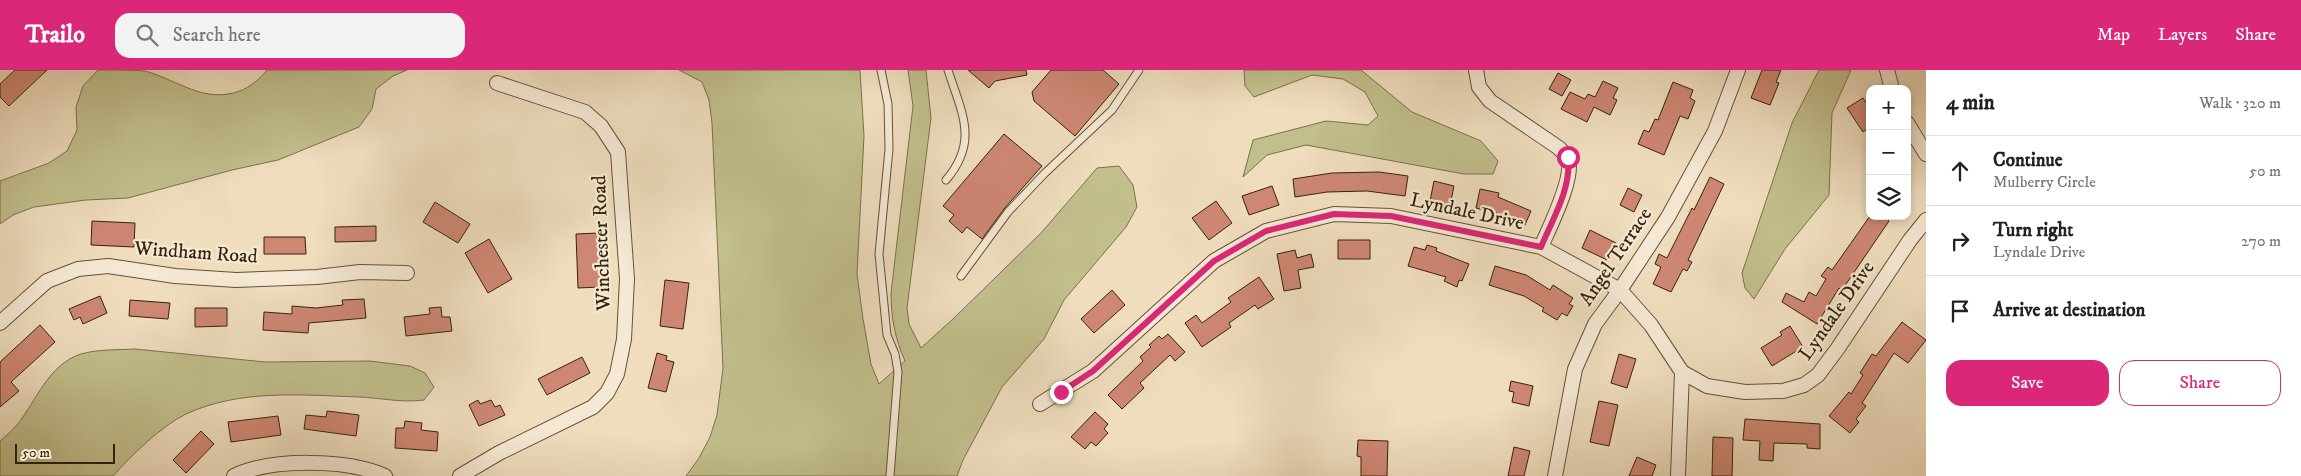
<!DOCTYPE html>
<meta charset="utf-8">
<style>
body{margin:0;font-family:"IM FELL DW Pica",serif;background:#f2f2f2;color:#222}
.controls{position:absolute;right:15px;top:15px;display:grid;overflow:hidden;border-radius:10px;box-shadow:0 2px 8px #0003}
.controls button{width:45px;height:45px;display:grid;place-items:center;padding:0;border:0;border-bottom:1px solid #e0e0e0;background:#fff;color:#222;font:25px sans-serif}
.scale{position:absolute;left:15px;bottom:12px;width:100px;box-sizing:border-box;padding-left:5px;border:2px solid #35240c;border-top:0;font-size:14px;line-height:18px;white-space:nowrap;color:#35240c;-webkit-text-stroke:4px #f5e9d5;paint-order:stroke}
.stop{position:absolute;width:15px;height:15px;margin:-11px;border:4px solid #db2777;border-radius:50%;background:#fff}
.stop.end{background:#db2777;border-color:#fff;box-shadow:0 1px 5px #0008}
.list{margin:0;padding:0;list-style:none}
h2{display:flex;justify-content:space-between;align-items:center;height:65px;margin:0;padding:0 20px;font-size:21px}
h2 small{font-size:16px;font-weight:400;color:#767676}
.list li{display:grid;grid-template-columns:32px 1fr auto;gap:15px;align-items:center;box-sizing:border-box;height:70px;padding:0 20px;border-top:1px solid #e0e0e0}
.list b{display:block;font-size:19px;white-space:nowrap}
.list p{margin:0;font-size:16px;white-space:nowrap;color:#767676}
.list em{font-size:16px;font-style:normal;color:#767676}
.actions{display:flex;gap:10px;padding:15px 20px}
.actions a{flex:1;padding:11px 0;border:1px solid #db2777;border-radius:15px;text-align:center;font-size:18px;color:#db2777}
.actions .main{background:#db2777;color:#fff}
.icon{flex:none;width:28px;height:28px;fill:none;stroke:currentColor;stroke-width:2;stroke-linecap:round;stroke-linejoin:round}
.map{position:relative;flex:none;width:1926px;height:406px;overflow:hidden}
header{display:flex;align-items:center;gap:30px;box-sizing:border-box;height:70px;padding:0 25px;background:#db2777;color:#fff}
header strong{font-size:24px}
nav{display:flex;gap:28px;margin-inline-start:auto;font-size:18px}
.search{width:350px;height:45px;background:#f2f2f2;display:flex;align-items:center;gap:12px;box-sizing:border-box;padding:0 18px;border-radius:15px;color:#767676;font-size:19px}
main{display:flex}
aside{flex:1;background:#fff}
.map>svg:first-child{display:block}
.green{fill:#c1bf8c;stroke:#7b724c}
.building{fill:#ce8773;stroke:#35240c}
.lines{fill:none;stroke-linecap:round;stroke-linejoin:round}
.service-casing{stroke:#645238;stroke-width:9}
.minor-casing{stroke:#645238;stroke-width:16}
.service{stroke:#f5e9d5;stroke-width:7}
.minor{stroke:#f5e9d5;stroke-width:14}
.route{stroke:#db2777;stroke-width:6}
.labels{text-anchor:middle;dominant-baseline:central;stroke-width:4.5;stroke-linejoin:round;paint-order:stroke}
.street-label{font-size:20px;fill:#35240c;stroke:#f5e9d5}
</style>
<header>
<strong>Trailo</strong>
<div class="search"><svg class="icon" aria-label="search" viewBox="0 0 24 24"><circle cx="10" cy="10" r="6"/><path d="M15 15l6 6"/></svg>Search here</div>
<nav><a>Map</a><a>Layers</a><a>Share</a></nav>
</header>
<main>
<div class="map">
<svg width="1926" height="406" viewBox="0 0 1926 406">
<rect width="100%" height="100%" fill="#efddbe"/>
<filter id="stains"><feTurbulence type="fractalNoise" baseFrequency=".004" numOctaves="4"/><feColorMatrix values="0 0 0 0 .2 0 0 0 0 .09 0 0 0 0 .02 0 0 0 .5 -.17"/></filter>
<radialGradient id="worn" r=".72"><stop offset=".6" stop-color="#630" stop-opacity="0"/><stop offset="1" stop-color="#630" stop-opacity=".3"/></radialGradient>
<path class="green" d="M98 0C112 0 132 0 145 1 178 10 204 34 240 21 250 17 260 9 267 0H407L393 6 376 19 372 39 359 57 278 90 232 100 128 128 86 130 34 137 13 145 0 154V111L49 93 67 81 77 60 76 37 83 16Z
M679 0H860L864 66 857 204 863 249 871 294 879 314 905 291C895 269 891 247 891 223L913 36 908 0H926L931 48 907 238 909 254 921 278 954 248 1041 163 1097 98 1119 96 1133 115 1137 137 1126 157 1064 230 1044 269 1002 317 963 390 957 406H686L699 388 710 367 717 345 723 298 712 53 709 30 702 12Z
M1244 0H1361L1412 42 1481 71 1498 91 1493 104H1464L1306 75 1267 85 1243 107 1253 70 1326 51 1368 55 1378 46 1365 22 1343 9 1312 5 1254 27 1245 16Z
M1819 0H1851L1832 43 1829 125 1785 179 1754 229 1745 218 1742 203 1792 53Z
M135 279 265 292 370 291 410 296 425 303 434 317 424 330C401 333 382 328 359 327 301 325 240 319 186 344 160 357 132 385 113 406H0V371C6 366 12 361 17 355 36 331 49 294 81 284 98 279 118 280 135 279Z"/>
<path class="building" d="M15 0H47L9 36 0 27V14Z
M968 0H1026L1027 5 995 11 989 18Z
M1051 0H1103L1119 14 1075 66 1034 31 1032 22Z
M1762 0H1781L1776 12 1779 13 1770 35 1751 28Z
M1558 3 1571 10 1562 26 1549 19Z
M1603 11 1618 18 1613 28 1617 30 1610 45 1594 37 1587 52 1561 39 1570 22 1585 29 1588 24 1595 27Z
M1673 12 1693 20 1690 28 1695 31 1688 49 1680 46 1664 85 1638 74 1644 60 1649 62 1655 49 1658 50Z
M1863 28 1870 38V57L1863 62 1847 38Z
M1004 64 1042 96 1004 139 982 169 967 157 962 163 949 151 954 145 943 136Z
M1379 102 1408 106 1405 126 1367 121 1327 122 1295 127 1293 109 1332 103Z
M1710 107 1724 114 1688 190 1692 192 1687 201 1683 199 1671 222 1653 214 1661 197 1655 194 1659 184 1667 188 1692 138 1694 140Z
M1434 111 1454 116 1450 136 1430 131Z
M1272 116 1279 135 1249 145 1242 126Z
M1628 118 1642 125 1634 142 1620 135Z
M1480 119 1499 123 1498 127 1531 141 1525 155 1496 143 1476 138Z
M1216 131 1232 153 1209 170 1192 148Z
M435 132 470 154 458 173 423 152Z
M1870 146H1883L1889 151 1842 220 1839 218 1817 254 1782 232 1786 223 1804 232 1809 222 1816 226 1826 209 1821 206 1828 197 1832 200Z
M92 151 135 153 134 177 91 175Z
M376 156V171L335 172V157Z
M1590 160 1616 173 1607 190 1582 178Z
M599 163 600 217 578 218 576 164Z
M264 167H305L306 184H264Z
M489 169 512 209 488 223 465 183Z
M1338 170H1370V189H1338Z
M1427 175 1437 178 1436 181 1469 194 1462 211 1459 210 1457 217 1444 211 1446 207 1408 196 1414 177 1425 180Z
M1295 180 1297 188 1311 184 1314 197 1298 200 1301 218 1284 221 1277 184Z
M1495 196 1526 205 1550 220 1553 215 1573 228 1569 234 1573 236 1567 246 1562 243 1557 250 1542 241 1544 238 1524 226 1489 215Z
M1259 207 1274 229 1258 239 1255 235 1229 253 1231 257 1202 277 1185 253 1196 245 1202 253 1231 232 1228 228Z
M665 210 689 213 683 259 660 256Z
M1112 220 1125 235 1094 263 1081 249Z
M100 226 107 243 83 254 80 247 74 250 69 239Z
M364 229 366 248 309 253 308 263 263 260 264 242 292 244V236L316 238 343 235 342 230Z
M130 230 170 233 168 249 129 246Z
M441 237 442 247H450L452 261 406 266 404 247 430 244 429 238Z
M195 238H227V256L195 257Z
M1902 252 1926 270 1908 293 1894 283 1862 333 1866 336 1856 349 1859 352 1850 363 1829 346 1849 322 1851 324 1863 305 1860 303 1872 284 1876 286Z
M40 255 55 272 11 312 19 321 0 337V292Z
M1790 256 1803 277 1772 296 1761 278 1782 265 1780 262Z
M1168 264 1185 282 1175 291 1170 285 1140 313 1144 318 1122 339 1108 325 1143 291 1140 287 1151 277 1149 275 1159 266 1162 269Z
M657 283 667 286 666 290 674 292 666 322 648 318Z
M1619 284 1636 289 1627 318 1611 313Z
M582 287 590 303 547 325 538 309Z
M1511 311 1533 316 1529 336 1512 332 1514 322 1509 321Z
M478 330 480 334 491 330 495 337 500 335 505 345 479 356 469 335Z
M1599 331 1618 335 1609 376 1590 372Z
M327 341 359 345 356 366 304 359 306 345 326 347Z
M1095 342 1108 354 1104 359 1108 363 1096 376 1091 372 1085 379 1071 367Z
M278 346 281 365 231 372 228 352Z
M1745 349 1820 354V379L1807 378V374L1774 373 1773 391 1759 390 1760 371 1743 370Z
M405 351 422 353 421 360 438 362 437 381 395 378 396 358H404Z
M201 361 214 374 186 403 173 390Z
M1713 367 1733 368 1732 406H1712Z
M1358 370 1388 371 1387 406H1361V387L1357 386Z
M1514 377 1530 381 1524 406H1508Z
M1637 387 1656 395 1652 406H1629Z"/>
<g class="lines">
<g class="service-casing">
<path id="service" d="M881 0 888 34 889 79 879 184 887 265 895 284 898 302 890 406
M946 110C979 71 962 44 948 0
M961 206 1008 142 1044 104 1112 40 1139 0"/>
</g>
<g class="minor-casing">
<path id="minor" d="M1476 0 1479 17 1490 31 1559 78C1561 81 1566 84 1567 87 1577 104 1548 160 1541 177
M1887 0 1892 19
M1907 53 1926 84
M0 253 47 211 78 199 108 196 175 206 236 210 317 207 360 202 407 203
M1040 334 1093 301 1214 191 1266 161 1334 144 1391 146 1541 177 1620 220 1651 255 1682 302 1707 316 1745 322 1783 321 1804 315 1818 305 1838 278 1910 170 1926 150
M234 406C271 388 348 389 385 406
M460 406 499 383 593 337 607 323 617 304 624 269 627 209 618 82 601 56 585 42 497 13
M1555 406 1575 299 1595 254 1620 220 1668 147 1715 61 1738 0
M1678 406 1682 302"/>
</g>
<use href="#service" class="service"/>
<use href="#minor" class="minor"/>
</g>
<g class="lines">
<path class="route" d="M1061 322 1093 301 1214 191 1266 161 1334 144 1391 146 1541 177C1552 150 1572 118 1568 87"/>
</g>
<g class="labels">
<g class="street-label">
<text transform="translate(1467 142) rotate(12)">Lyndale Drive</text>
<text transform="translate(602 173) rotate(-92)">Winchester Road</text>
<text transform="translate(196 183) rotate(4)">Windham Road</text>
<text transform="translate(1616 187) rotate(-56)">Angel Terrace</text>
<text transform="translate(1837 241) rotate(-55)">Lyndale Drive</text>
</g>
</g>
<rect width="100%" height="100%" filter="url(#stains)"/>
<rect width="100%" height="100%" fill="url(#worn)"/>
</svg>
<div class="controls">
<button>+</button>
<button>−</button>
<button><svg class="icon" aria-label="layers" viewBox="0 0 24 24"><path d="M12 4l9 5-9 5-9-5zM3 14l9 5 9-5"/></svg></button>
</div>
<div class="scale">50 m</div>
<div class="stop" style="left:1568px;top:87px"></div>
<div class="stop end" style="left:1061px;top:322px"></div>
</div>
<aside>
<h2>4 min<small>Walk · 320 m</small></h2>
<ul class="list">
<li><svg class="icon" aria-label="ahead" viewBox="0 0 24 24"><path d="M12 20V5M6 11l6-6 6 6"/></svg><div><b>Continue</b><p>Mulberry Circle</p></div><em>50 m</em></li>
<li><svg class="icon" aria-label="right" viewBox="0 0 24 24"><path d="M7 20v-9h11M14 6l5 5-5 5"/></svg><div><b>Turn right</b><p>Lyndale Drive</p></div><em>270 m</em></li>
<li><svg class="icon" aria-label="arrive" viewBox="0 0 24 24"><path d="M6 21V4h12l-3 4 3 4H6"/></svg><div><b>Arrive at destination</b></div></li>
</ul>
<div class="actions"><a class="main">Save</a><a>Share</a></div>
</aside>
</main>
